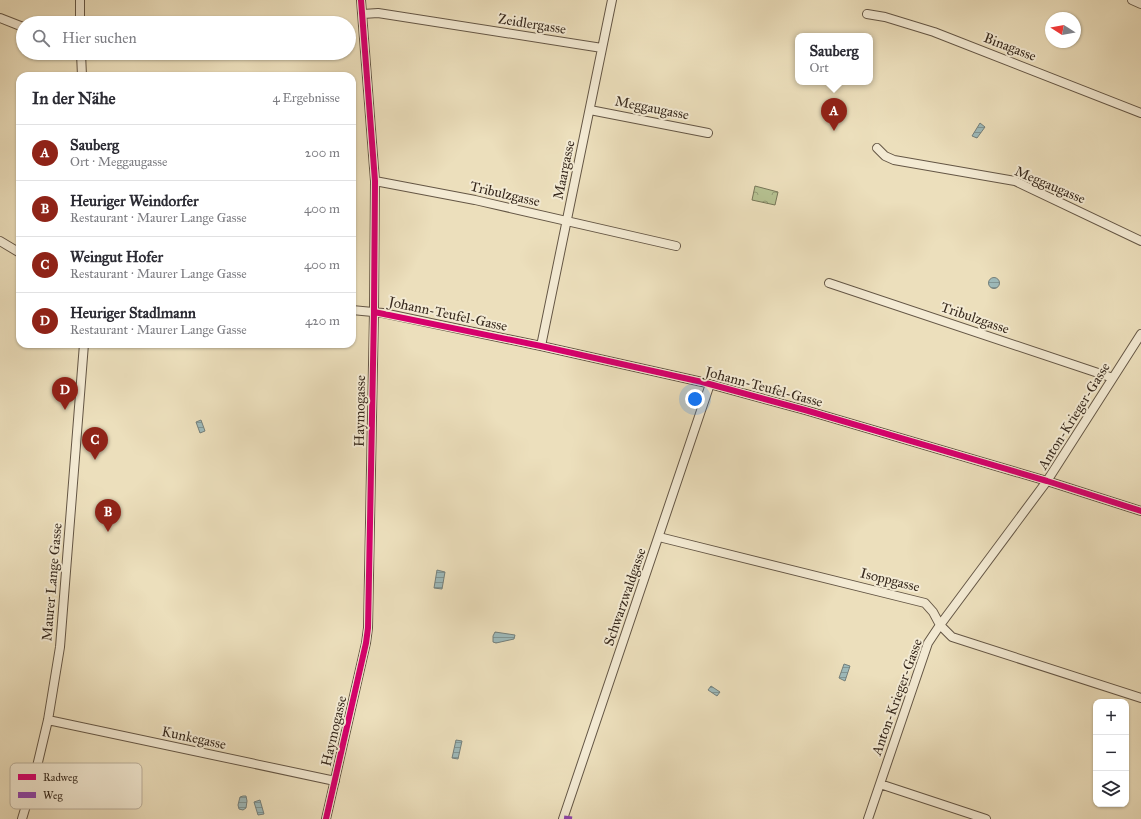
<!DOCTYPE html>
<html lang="de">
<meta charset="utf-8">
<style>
body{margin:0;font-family:"IM FELL Great Primer",serif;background:#f7f7f7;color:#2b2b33}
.controls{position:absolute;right:12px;bottom:12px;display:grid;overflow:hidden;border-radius:8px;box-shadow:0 1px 3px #0004}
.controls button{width:36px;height:36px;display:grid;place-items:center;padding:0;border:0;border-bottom:1px solid #e1e1e2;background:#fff;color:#2b2b33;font:20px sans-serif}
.compass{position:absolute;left:1045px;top:12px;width:36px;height:36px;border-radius:50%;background:#fff;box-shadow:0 1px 3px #0004;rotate:281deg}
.you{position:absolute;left:695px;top:399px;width:14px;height:14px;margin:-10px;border:3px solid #fff;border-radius:50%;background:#1a73e8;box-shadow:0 0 0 6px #1a73e833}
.badge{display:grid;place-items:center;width:26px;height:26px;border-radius:50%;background:#8f2418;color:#fff;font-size:13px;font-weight:700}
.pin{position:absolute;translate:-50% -33px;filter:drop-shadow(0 1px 2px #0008)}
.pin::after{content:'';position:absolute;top:21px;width:14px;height:12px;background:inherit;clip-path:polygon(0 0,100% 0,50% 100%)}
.popup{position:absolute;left:795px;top:33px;width:78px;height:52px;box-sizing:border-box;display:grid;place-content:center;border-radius:8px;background:#fff;filter:drop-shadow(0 1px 3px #0005);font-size:13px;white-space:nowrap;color:#7c7c81}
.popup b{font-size:15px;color:#2b2b33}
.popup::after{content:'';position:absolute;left:50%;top:100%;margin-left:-8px;border:8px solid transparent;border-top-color:#fff}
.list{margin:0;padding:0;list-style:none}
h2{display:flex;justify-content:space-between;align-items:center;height:52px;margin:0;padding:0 16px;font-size:17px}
h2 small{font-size:13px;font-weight:400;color:#7c7c81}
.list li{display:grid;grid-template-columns:26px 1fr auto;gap:12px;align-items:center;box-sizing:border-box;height:56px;padding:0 16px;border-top:1px solid #e1e1e2}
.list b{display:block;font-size:15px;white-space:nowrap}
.list p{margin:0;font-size:13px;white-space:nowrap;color:#7c7c81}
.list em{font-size:13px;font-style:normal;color:#7c7c81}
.icon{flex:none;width:22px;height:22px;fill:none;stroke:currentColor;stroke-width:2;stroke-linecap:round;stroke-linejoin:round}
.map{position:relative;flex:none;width:1141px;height:819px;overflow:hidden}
.search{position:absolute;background:#fff;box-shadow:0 1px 3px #0004;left:16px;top:16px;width:340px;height:44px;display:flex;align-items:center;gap:10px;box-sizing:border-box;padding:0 14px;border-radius:22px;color:#7c7c81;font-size:15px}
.panel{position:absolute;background:#fff;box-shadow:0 1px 3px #0004;left:16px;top:72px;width:340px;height:276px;border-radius:12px}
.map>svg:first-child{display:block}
.park{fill:url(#park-crowns);stroke:#767658}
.water{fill:url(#water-rules);stroke:#74807c}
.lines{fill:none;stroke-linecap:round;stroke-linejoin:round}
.street-casing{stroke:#645645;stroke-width:10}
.street{stroke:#f3ead3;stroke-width:8}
.quiet{stroke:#8e44ad;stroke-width:5;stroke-dasharray:10 5;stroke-linecap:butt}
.cycleway-casing{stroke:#f3ead3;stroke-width:8}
.cycleway{stroke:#d6006c;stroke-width:6}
.labels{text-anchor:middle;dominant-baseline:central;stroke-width:4;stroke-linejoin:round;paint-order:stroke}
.street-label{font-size:14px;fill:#37291d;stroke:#f3ead3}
.key{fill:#f3ead3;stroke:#bbb09c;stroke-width:1}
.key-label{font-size:11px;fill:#37291d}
</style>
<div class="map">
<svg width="1141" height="819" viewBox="0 0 1141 819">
<defs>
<pattern id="park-crowns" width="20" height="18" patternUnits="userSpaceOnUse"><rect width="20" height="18" fill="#b6c292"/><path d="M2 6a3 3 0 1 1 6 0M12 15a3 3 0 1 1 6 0" fill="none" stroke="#959e77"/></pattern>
<pattern id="water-rules" width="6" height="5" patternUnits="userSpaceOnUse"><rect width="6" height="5" fill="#9dbabb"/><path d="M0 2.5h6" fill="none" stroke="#819797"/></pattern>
</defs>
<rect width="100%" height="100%" fill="#ecdfbc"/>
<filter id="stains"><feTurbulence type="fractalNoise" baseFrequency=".005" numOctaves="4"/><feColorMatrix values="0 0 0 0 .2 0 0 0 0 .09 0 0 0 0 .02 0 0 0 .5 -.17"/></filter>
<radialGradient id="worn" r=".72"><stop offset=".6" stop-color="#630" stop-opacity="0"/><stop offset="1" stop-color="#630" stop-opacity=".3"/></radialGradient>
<path class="park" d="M755 186 778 192 775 205 752 200Z"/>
<path class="water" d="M980 123 985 127 977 138 972 136Z
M988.5 283a5.5 5.5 0 1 1 11 0a5.5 5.5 0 1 1-11 0Z
M201 420 205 431 200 433 196 422Z
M437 570 445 572 442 589 434 588Z
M495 632 515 635 514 639 496 643 493 642V636Z
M844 664 850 666 845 681 839 678Z
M711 686 720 692 717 696 708 690Z
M456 740 462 741 458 759 452 758Z
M243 796H246L247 801 246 808 243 810 239 809 238 805 240 797Z
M260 800 264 814 258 815 254 802Z"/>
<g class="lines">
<g class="street-casing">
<path id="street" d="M1132 0 1141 4
M363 14 378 13 602 48
M867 14 885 17 934 32 1141 113
M0 18 23 27
M80 23V0
M81 53 82 76
M590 110 708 133
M877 148 885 156 894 160 1015 181 1141 241
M375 181 475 200 676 246
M0 241 20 253
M829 283 1113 378
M352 310 383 313 541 346 702 382 805 410 1047 481 1141 511
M541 346 612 0
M659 537 925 603 933 612 940 625 952 637 1141 698
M48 720 335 781
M880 784 986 819
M22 819 34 779 48 720 60 647 84 344
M326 819 366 643 368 628 374 312 375 181 361 0
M563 819 710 384
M868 819 928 643 940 625 1047 481 1141 334"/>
</g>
<use href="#street" class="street"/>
<path class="quiet" d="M564 818 572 819"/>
<g class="cycleway-casing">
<path id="cycleway" d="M374 312 541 346 702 382 805 410 1047 481 1141 511
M326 819 366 643 368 628 374 312 375 181 361 0"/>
</g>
<use href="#cycleway" class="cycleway"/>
</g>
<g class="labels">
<g class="street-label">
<text transform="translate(532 24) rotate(9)">Zeidlergasse</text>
<text transform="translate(1010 47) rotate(21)">Binagasse</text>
<text transform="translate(652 108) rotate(11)">Meggaugasse</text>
<text transform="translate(564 170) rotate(-78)">Maargasse</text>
<text transform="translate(1050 185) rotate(23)">Meggaugasse</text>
<text transform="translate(505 194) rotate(13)">Tribulzgasse</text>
<text transform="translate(448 314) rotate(12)">Johann-Teufel-Gasse</text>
<text transform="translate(975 318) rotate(19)">Tribulzgasse</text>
<text transform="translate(764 387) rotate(15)">Johann-Teufel-Gasse</text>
<text transform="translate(360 411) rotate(-89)">Haymogasse</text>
<text transform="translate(1074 416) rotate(-58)">Anton-Krieger-Gasse</text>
<text transform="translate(890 580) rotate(14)">Isoppgasse</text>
<text transform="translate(52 582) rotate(-85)">Maurer Lange Gasse</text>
<text transform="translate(625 597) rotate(-71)">Schwarzwaldgasse</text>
<text transform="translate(897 697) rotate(-70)">Anton-Krieger-Gasse</text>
<text transform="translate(334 731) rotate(-77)">Haymogasse</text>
<text transform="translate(194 738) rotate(12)">Kunkegasse</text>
</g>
</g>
<rect x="10" y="763" width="132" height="46" rx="6" class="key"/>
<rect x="18" y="774" width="18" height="6" fill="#d6006c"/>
<rect x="18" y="792" width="18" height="6" fill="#8e44ad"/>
<g class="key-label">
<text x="43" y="781">Radweg</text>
<text x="43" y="799">Weg</text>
</g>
<rect width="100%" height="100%" filter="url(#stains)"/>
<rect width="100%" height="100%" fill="url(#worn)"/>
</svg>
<div class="controls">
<button>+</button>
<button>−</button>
<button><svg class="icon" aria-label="layers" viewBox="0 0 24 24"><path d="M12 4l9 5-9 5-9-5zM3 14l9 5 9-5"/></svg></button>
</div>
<svg class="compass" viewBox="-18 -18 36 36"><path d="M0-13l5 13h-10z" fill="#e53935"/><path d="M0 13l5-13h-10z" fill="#7c7c81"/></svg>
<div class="you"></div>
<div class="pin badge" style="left:834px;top:131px">A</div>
<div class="popup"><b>Sauberg</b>Ort</div>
<div class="pin badge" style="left:108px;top:532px">B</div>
<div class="pin badge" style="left:95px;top:460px">C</div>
<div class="pin badge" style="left:65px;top:410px">D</div>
<div class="search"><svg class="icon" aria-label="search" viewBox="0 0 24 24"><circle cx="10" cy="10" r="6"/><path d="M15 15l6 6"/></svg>Hier suchen</div>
<section class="panel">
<h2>In der Nähe<small>4 Ergebnisse</small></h2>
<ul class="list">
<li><span class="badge">A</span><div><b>Sauberg</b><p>Ort · Meggaugasse</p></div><em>200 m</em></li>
<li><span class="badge">B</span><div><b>Heuriger Weindorfer</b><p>Restaurant · Maurer Lange Gasse</p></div><em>400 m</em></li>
<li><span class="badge">C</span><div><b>Weingut Hofer</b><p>Restaurant · Maurer Lange Gasse</p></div><em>400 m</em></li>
<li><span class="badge">D</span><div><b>Heuriger Stadlmann</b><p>Restaurant · Maurer Lange Gasse</p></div><em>420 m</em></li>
</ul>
</section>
</div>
